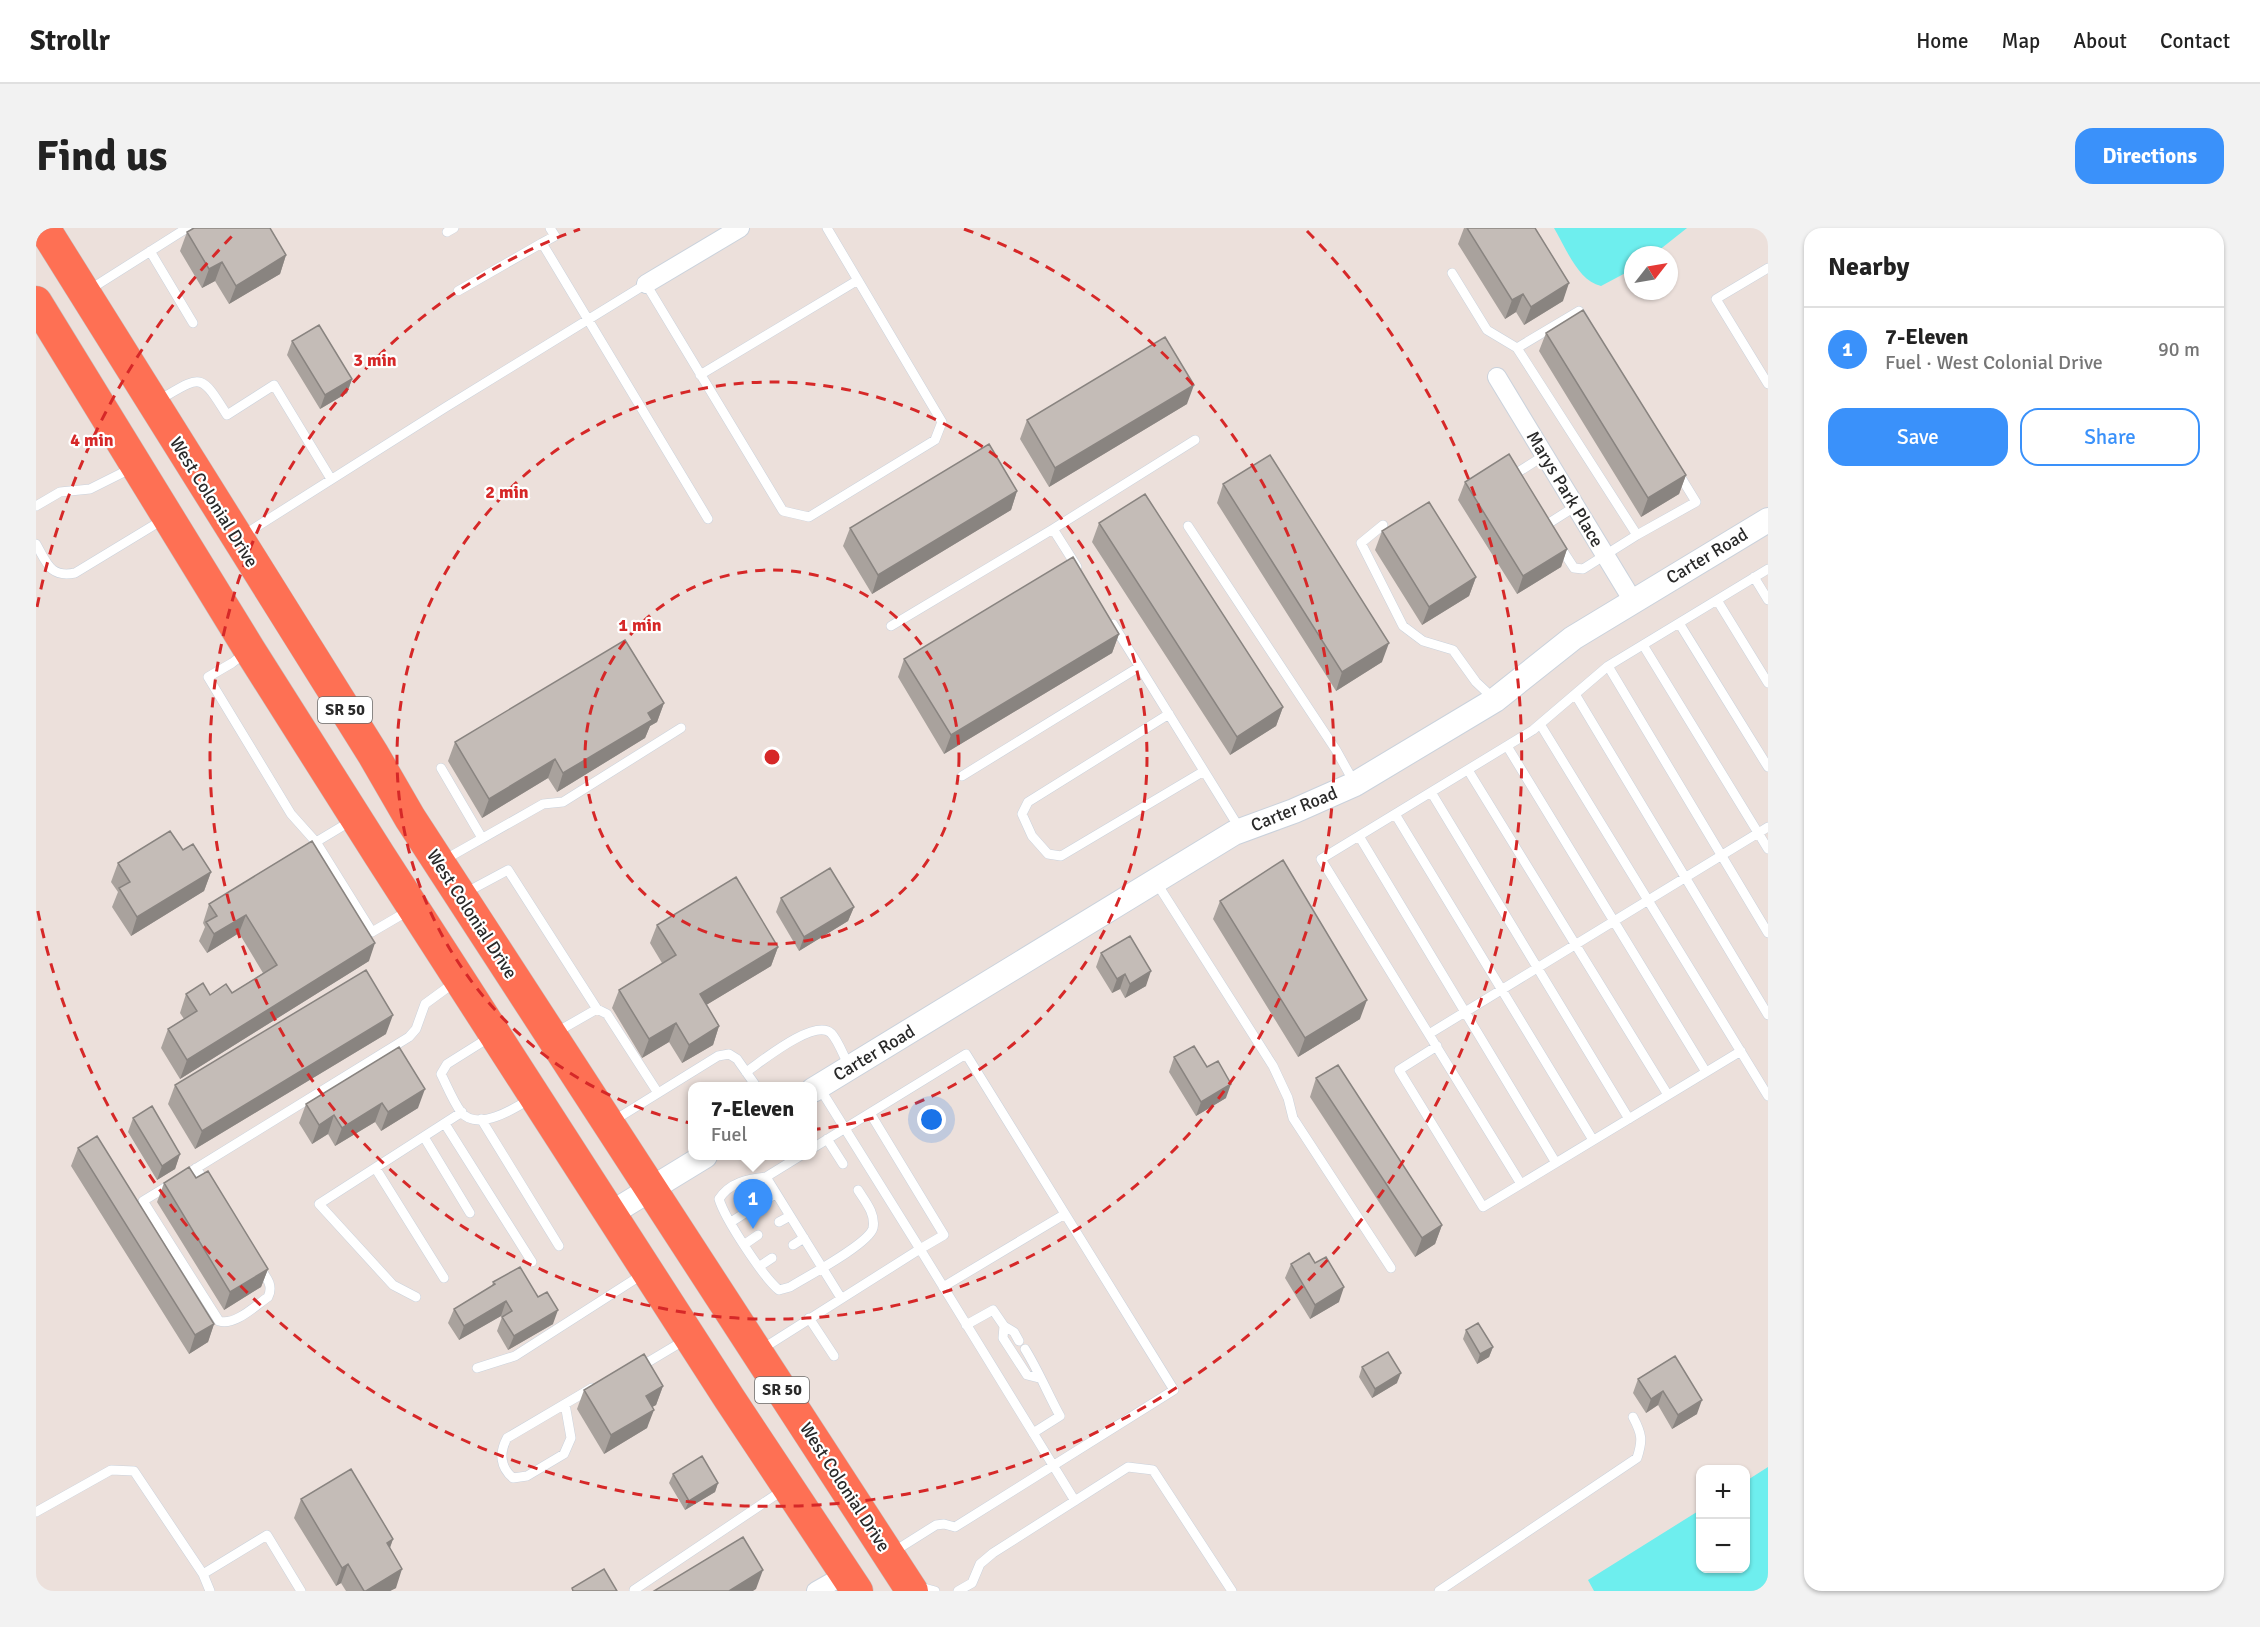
<!DOCTYPE html>
<meta charset="utf-8">
<style>
body{margin:0;font-family:Signika,sans-serif;background:#f2f2f2;color:#222}
.controls{position:absolute;right:18px;bottom:18px;display:grid;overflow:hidden;border-radius:12px;box-shadow:0 2px 4px #0004}
.controls button{width:54px;height:54px;display:grid;place-items:center;padding:0;border:0;border-bottom:2px solid #e0e0e0;background:#fff;color:#222;font:30px sans-serif}
.compass{position:absolute;left:1588px;top:18px;width:54px;height:54px;border-radius:50%;background:#fff;box-shadow:0 2px 4px #0004;rotate:59deg}
.you{position:absolute;left:896px;top:892px;width:21px;height:21px;margin:-15px;border:4px solid #fff;border-radius:50%;background:#1a73e8;box-shadow:0 0 0 9px #1a73e833}
.badge{display:grid;place-items:center;width:39px;height:39px;border-radius:50%;background:#3a91fa;color:#fff;font-size:20px;font-weight:700}
.pin{position:absolute;translate:-50% -50px;filter:drop-shadow(0 2px 3px #0008)}
.pin::after{content:'';position:absolute;top:32px;width:21px;height:18px;background:inherit;clip-path:polygon(0 0,100% 0,50% 100%)}
.popup{position:absolute;left:652px;top:854px;width:129px;height:78px;box-sizing:border-box;display:grid;place-content:center;border-radius:12px;background:#fff;filter:drop-shadow(0 2px 4px #0005);font-size:20px;white-space:nowrap;color:#767676}
.popup b{font-size:22px;color:#222}
.popup::after{content:'';position:absolute;left:50%;top:100%;margin-left:-12px;border:12px solid transparent;border-top-color:#fff}
.list{margin:0;padding:0;list-style:none}
h2{display:flex;justify-content:space-between;align-items:center;height:78px;margin:0;padding:0 24px;font-size:26px}
h2 small{font-size:20px;font-weight:400;color:#767676}
.list li{display:grid;grid-template-columns:39px 1fr auto;gap:18px;align-items:center;box-sizing:border-box;height:84px;padding:0 24px;border-top:2px solid #e0e0e0}
.list b{display:block;font-size:22px;white-space:nowrap}
.list p{margin:0;font-size:20px;white-space:nowrap;color:#767676}
.list em{font-size:20px;font-style:normal;color:#767676}
.actions{display:flex;gap:12px;padding:18px 24px}
.actions a{flex:1;padding:14px 0;border:2px solid #3a91fa;border-radius:18px;text-align:center;font-size:21px;color:#3a91fa}
.actions .main{background:#3a91fa;color:#fff}
.map{position:relative;flex:none;width:1732px;height:1363px;overflow:hidden;border-radius:18px}
header{display:flex;align-items:center;gap:36px;box-sizing:border-box;height:84px;padding:0 30px;background:#fff;border-bottom:2px solid #e0e0e0}
header strong{font-size:28px}
nav{display:flex;gap:33px;margin-inline-start:auto;font-size:21px}
.intro{display:flex;align-items:center;justify-content:space-between;box-sizing:border-box;height:144px;padding:0 36px}
h1{margin:0;font-size:42px}
.button{padding:15px 27px;border-radius:18px;background:#3a91fa;color:#fff;font-size:21px;font-weight:700}
main{display:flex;gap:36px;padding:0 36px}
aside{flex:1;background:#fff;border-radius:18px;box-shadow:0 2px 4px #0004}
.map>svg:first-child{display:block}
.water{fill:#6eeeee}
.lines{fill:none;stroke-linecap:round;stroke-linejoin:round}
.lane-casing{stroke:#cad2dc;stroke-width:10}
.street-casing{stroke:#cad2dc;stroke-width:20}
.secondary-casing{stroke:#cad2dc;stroke-width:26}
.highway-casing{stroke:#c3c3c3;stroke-width:33}
.lane{stroke:#fff;stroke-width:9}
.street{stroke:#fff;stroke-width:18}
.secondary{stroke:#fff;stroke-width:24}
.highway{stroke:#fe7054;stroke-width:32}
.wall{fill:#a9a29d}
.shaded-wall{fill:#898480}
.building{fill:#c4bcb7;stroke:#898480;stroke-width:1.5}
.ring{fill:none;stroke:#d62828;stroke-width:3;stroke-dasharray:10 8}
.labels{text-anchor:middle;dominant-baseline:central;stroke-width:4.5;stroke-linejoin:round;paint-order:stroke}
.shield{fill:#fff;stroke:#6a6a6a;stroke-width:1.5}
.shield-label{font-size:16px;font-weight:bold;fill:#2a2a2a}
.street-label{font-size:18px;fill:#2a2a2a;stroke:#fff}
.centre{fill:#d62828;stroke:#fff;stroke-width:3}
.ring-label{font-size:18px;text-anchor:middle;font-weight:bold;fill:#d62828;stroke:#fff;stroke-width:4.5;stroke-linejoin:round;paint-order:stroke}
</style>
<header>
<strong>Strollr</strong>
<nav><a>Home</a><a>Map</a><a>About</a><a>Contact</a></nav>
</header>
<div class="intro"><h1>Find us</h1><a class="button">Directions</a></div>
<main>
<div class="map">
<svg width="1732" height="1363" viewBox="0 0 1732 1363">
<rect width="100%" height="100%" fill="#ece0db"/>
<path class="water" d="M1518 0H1651L1617 27H1597V41L1565 58C1542 53 1530 20 1518 0Z
M1732 1239V1363H1558L1552 1352 1664 1282V1340H1710V1253Z"/>
<g class="lines">
<g class="lane-casing">
<path id="lane" d="M411 4 418 0
M506 15 519 8 514 0
M114 23 157 95
M1732 40 1680 71 1732 156
M1416 45 1451 102 1481 120
M53 62 151 0
M422 63 506 15 672 291
M664 147 822 52
M123 172C166 147 164 144 191 187L238 157 295 251
M1479 250V246L1509 227
M0 278 24 264 54 261 96 240
M1347 297 1325 315 1367 398 1387 413 1417 422 1440 454 1457 470
M1510 297 1540 278
M1152 298 1300 522 1319 556
M1017 301 1159 212
M1601 307 1660 274 1641 243
M206 308 410 179 610 56 747 283 773 289 899 212 906 194 791 0
M0 316C11 335 14 350 39 345L128 291
M1523 317 1538 340 1547 341 1601 307 1481 120 1543 83 1549 93
M1718 349 1732 372
M1681 372 1732 455
M1643 395 1732 539
M1077 396 1204 601
M855 398 1017 301 1041 339
M1607 417 1732 621
M209 425 196 435 172 449 255 586 280 614
M1572 438 1732 705
M1539 466 1732 787
M1133 486 992 574 986 586 996 608 1012 626 1025 628 1168 543
M1504 496 1732 868
M1471 518 1670 844
M405 540 446 610
M1432 542 1632 867
M926 548 1103 439
M1395 564 1593 891
M1359 586 1557 912
M315 593 280 614 336 704 372 683
M1323 608 1520 935
M408 632 507 576 527 574 645 500
M1120 654 1237 838 1252 870 1257 890 1355 1040
M429 665 472 642 561 781
M519 805 561 781 571 786 622 865
M1393 806 1732 599
M454 809 411 836 405 846C411 858 417 873 425 884 441 904 478 881 494 871
M1401 818 1363 842 1447 979 1705 823
M710 844C725 834 778 790 795 805 802 812 808 829 813 838
M834 885 908 1007 884 1021 1039 1273
M445 891 523 1018
M577 893 682 828 693 826 701 831 720 858
M409 896 496 1034
M388 909 434 985
M791 911 807 936
M777 920 930 826 1138 1162 919 1299 908 1296 900 1297 857 1324
M764 928 730 949 805 1070
M160 940 171 957
M340 941 408 1050
M146 949 373 809 380 801 389 776 419 754
M730 949C712 951 694 954 683 971 689 991 727 1049 743 1062L754 1059C770 1049 833 1016 837 1000 840 986 829 973 822 962
M135 956 107 973 183 1093C199 1098 219 1078 232 1069 238 1057 230 1049 223 1039
M1485 956 1285 631 1497 502 1572 438 1732 341
M730 972 740 965
M695 994 709 985
M743 994 754 988
M709 1016 722 1007
M757 1017 768 1010
M724 1038 736 1030
M907 1059 1029 986
M380 1069 357 1057 283 976 426 884
M773 1090 798 1128
M930 1097 957 1082 968 1098 978 1104 983 1113
M968 1098 967 1110 991 1147 1003 1150
M726 1121 884 1021 783 859
M989 1121C1002 1142 1012 1166 1024 1188L997 1205
M441 1140 479 1128 607 1046
M602 1140 649 1112
M529 1176 535 1210 528 1226 491 1248 477 1250C464 1239 463 1225 471 1210L556 1160
M0 1284 75 1242 98 1243 167 1346
M881 1358 899 1363
M598 1362 747 1262
M174 1363 167 1346 231 1307 265 1363
M922 1363 936 1355 944 1336 957 1325 1092 1239 1117 1242 1196 1363
M1403 1363 1601 1230C1607 1212 1606 1206 1597 1189"/>
</g>
<g class="street-casing">
<path id="street" d="M610 56 704 0
M1461 149 1597 373
M780 1363 810 1346"/>
</g>
<g class="secondary-casing">
<path id="secondary" d="M777 862 1198 605 1258 583 1319 556 1459 472 1537 410 1732 292
M574 986 669 928"/>
</g>
<g class="highway-casing">
<path id="highway" d="M8 0 337 526 374 590 876 1363
M0 74 213 421 344 628 693 1170 821 1363"/>
</g>
<use href="#lane" class="lane"/>
<use href="#street" class="street"/>
<use href="#secondary" class="secondary"/>
<use href="#highway" class="highway"/>
</g>
<path class="wall" d="M1428 0H1499L1527 73 1488 97 1480 84 1469 91 1422 16Z
M151 4 250 27 244 46 193 76 179 53 166 60 144 23Z
M1510 105 1650 247 1643 266 1605 289 1503 123Z
M256 113 316 151 311 165 284 181 251 127Z
M1151 176 1013 259 984 211 991 192Z
M1429 254 1531 321 1525 339 1481 366 1422 272Z
M1187 256 1346 434 1300 463 1181 275Z
M981 263 975 282 836 366 807 318 814 300Z
M1063 295 1247 479 1240 498 1194 527 1056 314Z
M1346 303 1440 349 1433 368 1386 397 1339 322Z
M1083 406 1076 425 908 526 862 449 868 431Z
M628 475 621 494 614 498 609 510 521 564 512 550 446 590 412 533 419 514Z
M276 613 333 733 144 851 125 820 132 801 148 791 144 785 150 766 174 767 196 765 227 745 203 705 171 725 163 713 169 699 167 695 173 676Z
M147 622 175 644 168 663 95 708 76 679 82 664 75 654 82 635Z
M745 670 818 679 812 693 763 723 740 684Z
M1184 673 1324 791 1262 829 1177 691Z
M621 697 742 719 735 738 670 777 683 798 677 817 646 835 633 814 606 830 576 780 583 762 626 735 614 715Z
M1065 725 1110 758 1089 770 1084 761 1076 765 1060 739Z
M350 806 159 921 132 876 139 857Z
M363 819 382 880 345 903 339 894 299 918 292 906 276 916 263 895 270 876Z
M1138 829 1190 870 1160 888 1133 844Z
M1280 850 1406 997 1399 1016 1379 1029 1274 869Z
M97 890 144 926 139 941 121 952 92 904Z
M42 920 178 1096 172 1114 153 1126 35 938Z
M160 950 232 1041 225 1059 188 1082 121 974 128 955Z
M1255 1036 1303 1074 1274 1091 1249 1050Z
M457 1054 517 1096 472 1122 461 1103 466 1089 465 1088 423 1112 412 1095 418 1081 456 1058Z
M1430 1102 1457 1119 1453 1129 1441 1136 1427 1111Z
M1639 1128 1661 1186 1636 1201 1622 1177 1610 1185 1597 1165 1602 1151Z
M1326 1139 1361 1155 1336 1170 1323 1149Z
M627 1158 620 1177 616 1179 611 1200 568 1226 541 1181 548 1162Z
M637 1246 682 1255 679 1264 649 1282 633 1255Z
M265 1271 357 1311 354 1320 360 1360 354 1363H310L305 1355 300 1358 258 1290Z"/>
<path class="shaded-wall" d="M250 27 244 46 193 76 200 58Z
M186 34 179 53 166 60 173 41Z
M1533 55 1527 73 1488 97 1495 79Z
M1487 66 1480 84 1469 91 1476 72Z
M316 151 311 165 284 181 289 167Z
M1158 157 1151 176 1013 259 1019 240Z
M1650 247 1643 266 1605 289 1612 270Z
M981 263 975 282 836 366 842 347Z
M1531 321 1525 339 1481 366 1487 348Z
M1440 349 1433 368 1386 397 1393 379Z
M1083 406 1076 425 908 526 915 507Z
M1353 415 1346 434 1300 463 1306 444Z
M628 475 621 494 614 498 609 510 521 564 527 545 612 485Z
M1247 479 1240 498 1194 527 1201 509Z
M519 531 512 550 446 590 453 571Z
M175 644 168 663 95 708 101 689Z
M818 679 812 693 763 723 768 709Z
M210 687 203 705 171 725 178 706Z
M339 715 333 733 144 851 151 832Z
M742 719 735 738 657 785 664 766Z
M1115 743 1110 758 1089 770 1094 756Z
M1089 746 1084 761 1076 765 1081 751Z
M1331 772 1324 791 1262 829 1269 810Z
M357 787 350 806 159 921 166 903Z
M640 795 633 814 606 830 613 811Z
M683 798 677 817 646 835 653 817Z
M1195 856 1190 870 1160 888 1165 874Z
M389 861 382 880 345 903 352 884Z
M346 875 339 894 299 918 306 900Z
M298 887 292 906 276 916 283 897Z
M144 926 139 941 121 952 126 938Z
M1406 997 1399 1016 1379 1029 1386 1010Z
M232 1041 225 1059 188 1082 194 1064Z
M1308 1059 1303 1074 1274 1091 1279 1077Z
M470 1073 465 1088 423 1112 428 1098Z
M522 1082 517 1096 472 1122 478 1108Z
M178 1096 172 1114 153 1126 159 1107Z
M1457 1119 1453 1129 1441 1136 1444 1126Z
M1365 1145 1361 1155 1336 1170 1339 1161Z
M627 1158 620 1177 603 1186 610 1168Z
M1627 1163 1622 1177 1610 1185 1615 1171Z
M1666 1172 1661 1186 1636 1201 1642 1187Z
M618 1182 611 1200 568 1226 575 1207Z
M682 1255 679 1264 649 1282 653 1273Z
M357 1311 350 1330 351 1315Z
M312 1336 305 1355 300 1358 306 1340Z
M366 1341 360 1360 354 1363H330Z
M727 1342 720 1361 717 1363H693Z"/>
<path class="building" d="M158 0H234L250 27 200 58 186 34 173 41 151 4Z
M1431 0H1499L1533 55 1495 79 1487 66 1476 72Z
M1547 82 1650 247 1612 270 1510 105Z
M283 97 316 151 289 167 256 113Z
M1129 109 1158 157 1019 240 991 192Z
M953 216 981 263 842 347 814 300Z
M1473 226 1531 321 1487 348 1429 254Z
M1234 227 1353 415 1306 444 1187 256Z
M1109 266 1247 479 1201 509 1063 295Z
M1393 274 1440 349 1393 379 1346 303Z
M1037 329 1083 406 915 507 868 431Z
M589 412 628 475 612 485 616 492 527 545 519 531 453 571 419 514Z
M134 603 147 622 157 616 175 644 101 689 83 660 94 654 82 635Z
M276 613 339 715 151 832 132 801 161 783 150 766 167 755 174 767 190 756 196 765 241 737 210 687 178 706 170 694 181 688 173 676Z
M1247 632 1331 772 1269 810 1184 673Z
M794 640 818 679 768 709 745 670Z
M700 649 742 719 664 766 683 798 653 817 640 795 613 811 583 762 640 727 621 697Z
M1094 708 1115 743 1094 756 1089 746 1081 751 1065 725Z
M330 742 357 787 166 903 139 857Z
M1158 818 1171 839 1182 833 1195 856 1165 874 1138 829Z
M363 819 389 861 352 884 346 875 306 900 298 887 283 897 270 876Z
M1302 837 1406 997 1386 1010 1280 850Z
M116 878 144 926 126 938 97 890Z
M61 908 178 1096 159 1107 42 920Z
M153 939 160 950 172 943 232 1041 194 1064 128 955Z
M1273 1025 1279 1035 1290 1029 1308 1059 1279 1077 1255 1036Z
M484 1039 502 1069 511 1064 522 1082 478 1108 466 1089 476 1083 470 1073 428 1098 418 1081 459 1056 457 1054Z
M1442 1095 1457 1119 1444 1126 1430 1102Z
M1352 1124 1365 1145 1339 1161 1326 1139Z
M608 1126 627 1158 610 1168 618 1182 575 1207 548 1162Z
M1639 1128 1666 1172 1642 1187 1627 1163 1615 1171 1602 1151Z
M666 1228 682 1255 653 1273 637 1246Z
M315 1241 357 1311 351 1315 366 1341 330 1363H328L312 1336 306 1340 265 1271Z
M707 1309 727 1342 693 1363H618Z
M568 1341 581 1363H537L536 1360Z"/>
<g class="ring">
<circle cx="736" cy="529" r="187"/>
<circle cx="736" cy="529" r="375"/>
<path d="M928 1A562 562 0 1 1 544 1"/>
<path d="M1 379A750 750 0 0 1 201 3M1271 3A750 750 0 1 1 1 679"/>
</g>
<g class="labels">
<g class="shield">
<rect x="282" y="469" width="54" height="26" rx="4.5"/>
<rect x="719" y="1149" width="54" height="26" rx="4.5"/>
</g>
<g class="shield-label">
<text x="309" y="482">SR 50</text>
<text x="746" y="1162">SR 50</text>
</g>
<g class="street-label">
<text transform="translate(1529 261) rotate(59)">Marys Park Place</text>
<text transform="translate(178 274) rotate(58)">West Colonial Drive</text>
<text transform="translate(1671 328) rotate(-31)">Carter Road</text>
<text transform="translate(1258 581) rotate(-22)">Carter Road</text>
<text transform="translate(436 686) rotate(57)">West Colonial Drive</text>
<text transform="translate(838 825) rotate(-31)">Carter Road</text>
<text transform="translate(809 1259) rotate(57)">West Colonial Drive</text>
</g>
</g>
<circle cx="736" cy="529" r="9" class="centre"/>
<g class="ring-label">
<text x="339" y="138">3 min</text>
<text x="56" y="218">4 min</text>
<text x="471" y="270">2 min</text>
<text x="604" y="403">1 min</text>
</g>
</svg>
<div class="controls">
<button>+</button>
<button>−</button>
</div>
<svg class="compass" viewBox="-18 -18 36 36"><path d="M0-13l5 13h-10z" fill="#e53935"/><path d="M0 13l5-13h-10z" fill="#767676"/></svg>
<div class="you"></div>
<div class="pin badge" style="left:717px;top:1001px">1</div>
<div class="popup"><b>7-Eleven</b>Fuel</div>
</div>
<aside>
<h2>Nearby<small></small></h2>
<ul class="list">
<li><span class="badge">1</span><div><b>7-Eleven</b><p>Fuel · West Colonial Drive</p></div><em>90 m</em></li>
</ul>
<div class="actions"><a class="main">Save</a><a>Share</a></div>
</aside>
</main>
